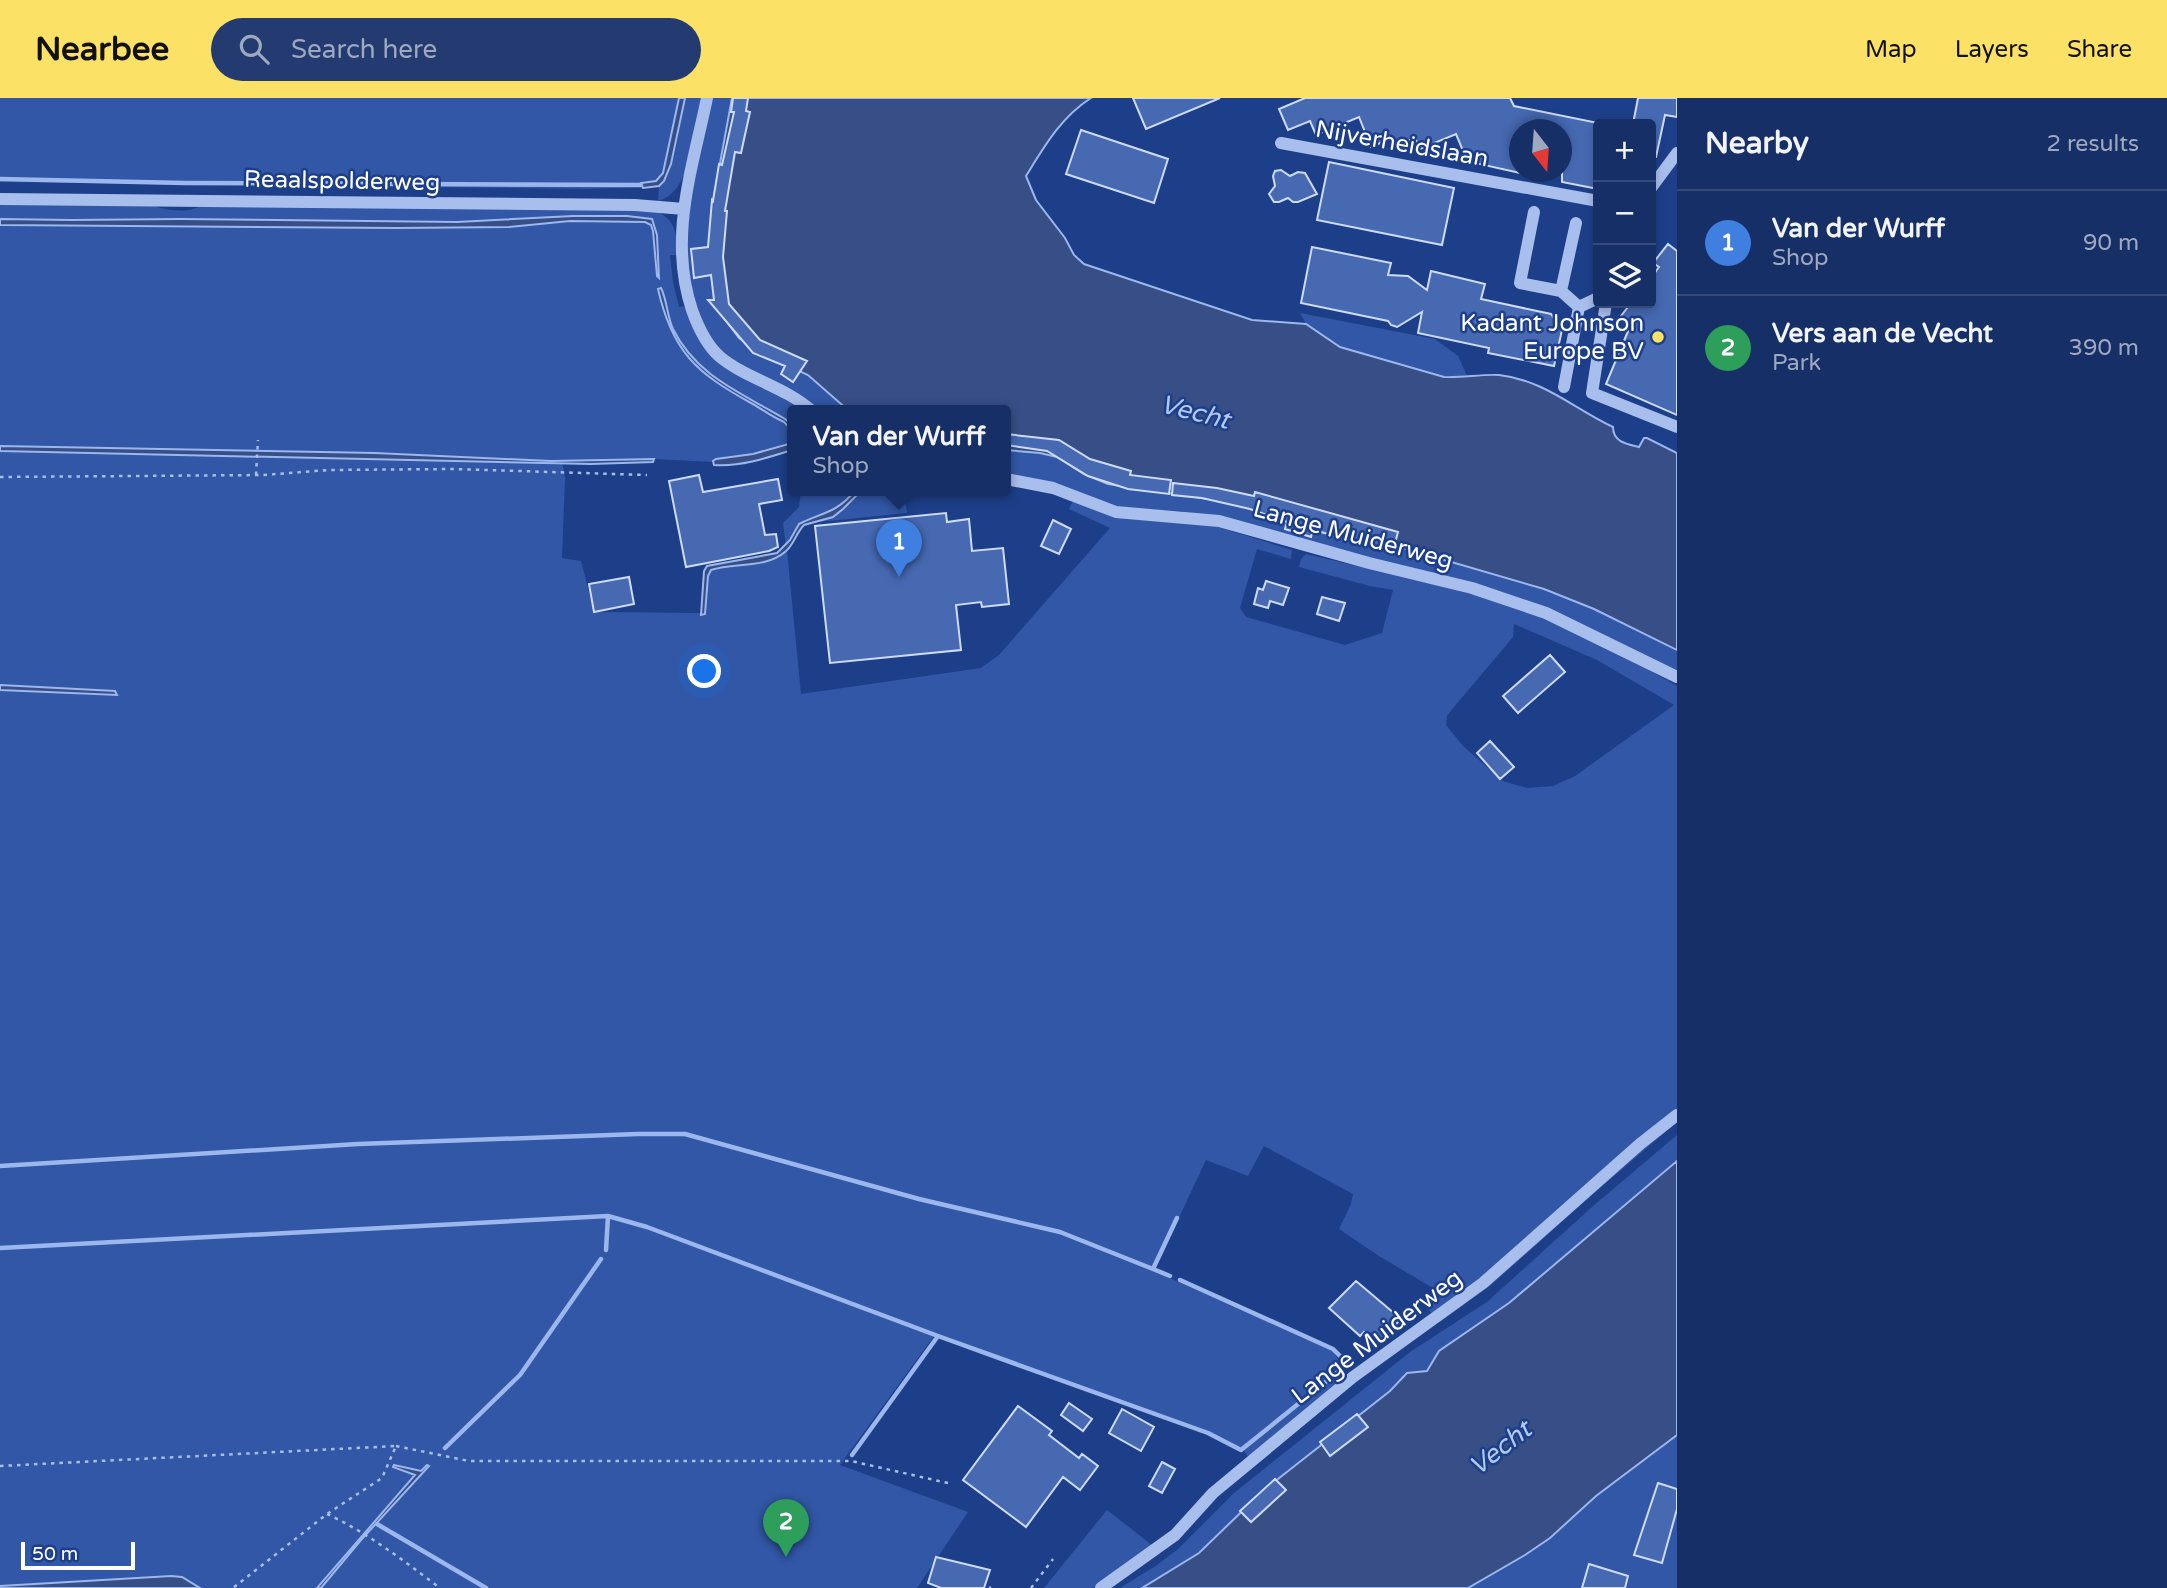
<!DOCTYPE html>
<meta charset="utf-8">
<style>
body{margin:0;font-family:"Varela Round",sans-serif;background:#233b70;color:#f1f3f6}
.controls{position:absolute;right:21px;top:21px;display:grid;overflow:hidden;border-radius:7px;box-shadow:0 4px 10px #0003}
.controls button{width:63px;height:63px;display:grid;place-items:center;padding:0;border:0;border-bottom:2px solid #354a7b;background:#162f67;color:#f1f3f6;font:35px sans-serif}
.compass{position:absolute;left:1509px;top:21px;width:63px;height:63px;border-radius:50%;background:#162f67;box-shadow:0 4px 10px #0003;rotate:163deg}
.scale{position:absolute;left:21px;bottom:18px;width:114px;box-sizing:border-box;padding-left:7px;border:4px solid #fff;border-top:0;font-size:19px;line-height:24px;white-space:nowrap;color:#fff;-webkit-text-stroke:5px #1d3f89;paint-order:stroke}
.you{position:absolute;left:705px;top:574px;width:24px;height:24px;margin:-18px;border:5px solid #fff;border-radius:50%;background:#1a73e8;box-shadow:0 0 0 10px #1a73e833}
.badge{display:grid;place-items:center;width:46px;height:46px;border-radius:50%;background:#fbe266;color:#fff;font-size:23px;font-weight:700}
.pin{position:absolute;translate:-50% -58px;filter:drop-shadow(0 2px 4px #0008)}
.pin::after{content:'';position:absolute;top:37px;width:24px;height:21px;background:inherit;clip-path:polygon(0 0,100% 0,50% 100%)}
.popup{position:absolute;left:787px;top:307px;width:224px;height:91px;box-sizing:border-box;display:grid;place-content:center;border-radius:7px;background:#162f67;filter:drop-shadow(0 2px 5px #0005);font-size:23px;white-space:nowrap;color:#9ea9c0}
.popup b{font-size:26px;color:#f1f3f6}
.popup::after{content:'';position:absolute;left:50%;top:100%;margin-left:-14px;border:14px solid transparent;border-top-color:#162f67}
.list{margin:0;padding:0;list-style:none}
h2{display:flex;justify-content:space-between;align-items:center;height:91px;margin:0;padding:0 28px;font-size:30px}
h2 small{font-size:23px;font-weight:400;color:#9ea9c0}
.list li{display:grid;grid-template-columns:46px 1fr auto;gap:21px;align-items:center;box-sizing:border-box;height:105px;padding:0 28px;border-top:2px solid #354a7b}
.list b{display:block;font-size:26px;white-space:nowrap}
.list p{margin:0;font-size:23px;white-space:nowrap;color:#9ea9c0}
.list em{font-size:23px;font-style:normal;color:#9ea9c0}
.icon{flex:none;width:38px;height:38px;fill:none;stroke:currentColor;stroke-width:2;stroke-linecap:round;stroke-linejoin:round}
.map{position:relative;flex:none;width:1677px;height:1490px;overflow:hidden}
header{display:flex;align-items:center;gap:42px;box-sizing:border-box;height:98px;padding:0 35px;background:#fbe266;color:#111}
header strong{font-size:33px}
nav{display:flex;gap:38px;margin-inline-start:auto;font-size:24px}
.search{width:490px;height:63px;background:#233b70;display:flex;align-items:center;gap:18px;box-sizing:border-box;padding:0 24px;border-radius:38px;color:#9ea9c0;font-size:26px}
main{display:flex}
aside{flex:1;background:#162f67}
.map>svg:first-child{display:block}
.green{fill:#3157a6;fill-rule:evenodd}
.water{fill:#374f86;stroke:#9bb7ed;stroke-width:2}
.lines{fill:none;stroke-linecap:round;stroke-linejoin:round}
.stream{stroke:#9bb7ed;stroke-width:4.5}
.building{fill:#4669b2;stroke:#cddbf8;stroke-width:2}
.path{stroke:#a8beec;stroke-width:2.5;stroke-dasharray:3.5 5;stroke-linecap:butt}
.minor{stroke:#a8beec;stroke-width:12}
.poi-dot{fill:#fbe266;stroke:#1d3f89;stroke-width:2.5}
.labels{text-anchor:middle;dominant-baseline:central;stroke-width:5;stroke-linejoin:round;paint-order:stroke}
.street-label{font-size:24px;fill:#fff;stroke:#1d3f89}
.poi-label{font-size:24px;fill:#fff;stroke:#1d3f89;text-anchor:end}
.water-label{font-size:26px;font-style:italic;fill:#b3c9f3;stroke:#1d3f89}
</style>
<header>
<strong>Nearbee</strong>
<div class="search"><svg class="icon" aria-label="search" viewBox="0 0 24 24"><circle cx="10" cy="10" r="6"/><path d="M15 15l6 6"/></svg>Search here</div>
<nav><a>Map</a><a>Layers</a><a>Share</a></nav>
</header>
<main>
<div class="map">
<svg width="1677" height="1490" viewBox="0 0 1677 1490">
<rect width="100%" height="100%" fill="#1d3f89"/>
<path class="green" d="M0 0H679C675 17 670 73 658 82 653 85 647 84 641 85V89L587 91 0 84Z
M685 0H702C696 29 692 95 658 103L659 88C676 74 680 23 685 0Z
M711 0H732L718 72 724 220 739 240 758 254 808 277 849 313H818L791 292 734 262 722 253 704 230 688 180 685 125Z
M0 104 149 106C162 112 188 116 200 108L656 112C677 125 676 133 677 157H670L673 184 679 209 685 208 734 271 804 313H792V326C748 293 708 289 676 236 668 222 668 204 661 190L658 191C670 240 687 269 731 295 752 307 774 316 792 332V345L753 356 716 361 713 364 654 361 551 363 375 355 0 348V127L397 130 509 129 570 123 640 124 648 125 652 129 659 180 656 129 652 121C587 115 522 124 456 124 364 125 272 121 180 121 120 120 60 122 0 121Z
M1300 215 1435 241 1458 258 1468 280 1444 279 1340 249 1306 226Z
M1006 352 1040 355 1057 359 1135 391 1228 404 1400 449 1544 491 1594 511 1677 552V578L1588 531 1382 466 1224 421 1180 413 1122 410 1006 377Z
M0 353 562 364 565 380 562 460 581 463 594 514 701 515 702 518 705 516 708 478 711 472 768 462 787 453 801 596 981 570 999 557 1110 430 1069 411 1073 403 1215 428 1292 452 1291 461 1257 451 1240 510 1246 519 1345 547 1382 535 1393 492 1370 488 1299 469 1301 461 1306 456 1378 473 1403 476 1527 512 1630 561 1677 588V1024L1593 1096 1490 1188 1440 1224 1426 1209 1441 1195 1379 1158 1339 1131 1351 1106 1353 1096 1264 1048 1248 1078 1206 1062 1154 1173 1333 1253 1340 1265 1329 1276 1347 1291 1253 1366 1241 1349 1226 1345 1208 1335 994 1261 934 1238 840 1367 968 1414 917 1490H321L361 1442 429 1369 421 1373 394 1367 393 1369 415 1376 317 1490H200L182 1479 171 1478 0 1488V592L117 596 115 593 0 587ZM1514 526 1597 562 1674 607 1575 678 1553 688 1527 690 1503 683 1463 648 1446 627 1447 618 1454 609 1513 539Z
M801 393H855L847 403 833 413 802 424 794 433 786 448 783 425 799 409Z
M861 393H904L907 415 809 425C834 419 843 411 861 393Z
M1677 1037V1063L1509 1205 1439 1253 1427 1273 1407 1276 1390 1293 1264 1392 1199 1455 1142 1490H1120L1157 1467 1178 1451 1234 1395 1410 1254 1487 1204 1593 1108Z
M1677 1337V1490H1468L1525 1457 1549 1440 1596 1398Z
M1107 1412 1153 1448 1093 1490H1044Z"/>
<path class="water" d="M679 0H685L671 66 664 83 659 88 643 90 641 85 656 83 663 75Z
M732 0H1091C1061 19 1044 49 1026 78L1036 102 1065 140 1074 157 1084 166 1252 222 1306 226 1340 249 1444 279C1462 280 1481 276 1499 277 1544 282 1573 310 1613 329 1613 344 1627 346 1639 349L1644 340H1647L1677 355V552L1594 511 1544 491 1400 449 1297 425 1228 404 1108 386 1084 376 1057 359 1040 355 1006 352V313H849L808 277 758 254 739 240 724 220 711 114Z
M573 118H627L652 121 657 137 659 180 657 178 653 133 651 127 645 124 570 123 509 129 397 130 0 127V121L71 122 179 121 457 124Z
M661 190C667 202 667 218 673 231 697 279 742 295 785 321L792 326V332L784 324C772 319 762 311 751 305 696 275 672 253 658 191Z
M792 345V352C767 360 740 369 714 367L713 363 716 361 753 356Z
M0 348 375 355 551 363 654 361 653 364 591 366 0 353Z
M855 393H861L843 411 833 419 804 427C796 435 794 447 785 454 765 471 734 464 711 472L708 478 705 516 701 517 704 473 707 468 777 455 790 442 799 426C823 414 835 416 855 393Z
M0 587 115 593 117 597 0 592Z
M1677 1063V1337L1596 1398 1550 1440 1525 1457 1468 1490H1142L1199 1455 1264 1392 1390 1293 1407 1275 1427 1273 1439 1253 1509 1205Z
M394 1367 421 1373 427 1367 429 1368 361 1442 321 1490H317L415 1377 393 1369Z
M171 1478 182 1479 200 1490H0V1488Z"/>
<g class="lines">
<path class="stream" d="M0 81 185 85 641 87
M0 1068 358 1046 638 1036H685L919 1101 1060 1134 1153 1171
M0 1150 608 1118 647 1129 938 1238
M606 1152 608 1118
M1170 1178 1153 1171 1177 1120
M445 1350 520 1277 601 1161
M852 1357 938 1238 1208 1335 1241 1352 1344 1269 1343 1261 1333 1251 1180 1182
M377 1426 486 1490"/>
</g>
<path class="building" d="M733 0H748L746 13 750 14 741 55 735 54 725 113H727L723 159 729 206 760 242 807 263 793 284 781 276 785 268 753 255 708 202H714L711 177 694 180 691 151 708 149 712 102 713 103 719 66 722 67 734 14H731Z
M1133 0H1220L1146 31Z
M1305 0H1510L1514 8 1598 25V91L1562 84V32H1520V75L1475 65 1472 58 1466 60 1456 36 1420 51 1415 40 1396 48 1392 40 1371 49 1359 19 1316 37 1310 23 1288 32 1279 11Z
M1638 0H1677V19L1665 17 1656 59H1651V26H1633Z
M1081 32 1168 61 1154 105 1066 76Z
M1329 64 1454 90 1442 147 1317 122Z
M1281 72 1290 78 1298 74 1305 75 1317 96 1298 104H1293L1288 100 1279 104H1274L1269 96 1275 88 1273 78 1275 73Z
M1668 146 1677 153V317L1606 286 1631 226 1621 218 1631 205H1651V180L1659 169 1653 165Z
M1312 149 1391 165 1388 177 1408 178 1427 192 1431 173 1485 186 1481 201 1551 216 1562 232 1554 268 1488 255 1489 250 1418 235 1422 214 1397 229 1391 227 1388 223 1301 205Z
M1006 336 1059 342 1090 361 1131 373 1130 377 1171 382 1169 396 1128 391 1088 378 1047 353 1006 347Z
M699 377 703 394 778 381 782 402 759 406 765 437 776 436 778 449 769 453 686 469 669 383Z
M1173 385 1217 390 1254 398 1255 394 1398 434 1393 453 1313 432 1311 439 1285 431 1287 424 1250 411 1202 400 1172 397Z
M946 415 947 424 969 421 972 453 1003 450 1009 506 982 509 981 504 956 507 961 552 830 565 815 428Z
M1053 422 1071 431 1059 456 1041 448Z
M629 479 634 506 594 514 589 486Z
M1266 483 1289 490 1283 507 1270 503 1268 510 1254 506 1258 490 1263 492Z
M1322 499 1345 505 1339 523 1317 516Z
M1550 557 1565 574 1518 615 1503 598Z
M1490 643 1514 669 1500 681 1477 655Z
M1356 1183 1401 1221 1377 1246 1364 1234 1360 1238 1329 1210Z
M1069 1305 1092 1321 1083 1333 1061 1317Z
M1018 1308 1052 1333 1049 1337 1079 1360 1082 1356 1098 1368 1080 1392 1063 1379 1026 1429 963 1382Z
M1122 1311 1154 1329 1141 1353 1109 1335Z
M1357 1316 1368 1329 1330 1358 1320 1344Z
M1162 1364 1175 1371 1162 1395 1149 1388Z
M1275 1381 1286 1392 1251 1424 1240 1413Z
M1658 1385 1677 1391V1411L1662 1465 1634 1457Z
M936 1459 990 1472 984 1490H941L928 1485Z
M1589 1466 1628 1478 1625 1490H1582Z"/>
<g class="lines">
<path class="path" d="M256 377 258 342
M0 379 264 377 328 372 454 371 647 377
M396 1348 469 1363H851L952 1386
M0 1368 396 1348 382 1380 327 1416 233 1490
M327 1416C368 1435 404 1463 440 1490
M989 1489 991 1490
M1031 1490 1053 1461"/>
<path class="minor" d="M707 0C692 72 668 140 692 212 698 229 706 246 719 258 746 281 784 288 812 313
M1281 45 1598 103
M1651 90 1677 55
M0 101 635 107 684 111
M1534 114 1520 185 1561 193
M1576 125 1561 193 1579 209
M1606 205 1592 295 1677 329
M1564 289 1579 209 1598 200
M1006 381 1053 390 1116 414 1219 423 1369 465 1472 490 1546 515 1677 579
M1101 1490 1175 1437 1213 1395 1353 1279 1483 1185 1640 1046 1677 1017"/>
</g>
<circle class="poi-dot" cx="1658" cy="239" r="7"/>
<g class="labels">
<g class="street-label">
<text transform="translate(1402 46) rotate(10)">Nijverheidslaan</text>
<text transform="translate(342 83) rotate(1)">Reaalspolderweg</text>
<text transform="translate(1353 437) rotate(15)">Lange Muiderweg</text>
<text transform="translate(1377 1239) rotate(-37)">Lange Muiderweg</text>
</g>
<g class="poi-label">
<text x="1644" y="225">Kadant Johnson<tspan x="1644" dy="28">Europe BV</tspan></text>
</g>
<g class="water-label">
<text transform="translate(1195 314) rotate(14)">Vecht</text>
<text transform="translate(1500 1350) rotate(-38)">Vecht</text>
</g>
</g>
</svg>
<div class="controls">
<button>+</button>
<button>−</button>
<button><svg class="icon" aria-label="layers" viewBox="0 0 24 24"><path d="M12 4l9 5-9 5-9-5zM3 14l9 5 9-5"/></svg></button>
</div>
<svg class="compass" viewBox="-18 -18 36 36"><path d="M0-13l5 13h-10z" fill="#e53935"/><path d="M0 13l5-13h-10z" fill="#9ea9c0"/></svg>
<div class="scale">50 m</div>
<div class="you"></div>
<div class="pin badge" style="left:899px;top:479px;background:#3f7fe0">1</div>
<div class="popup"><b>Van der Wurff</b>Shop</div>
<div class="pin badge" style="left:786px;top:1459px;background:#2e9e5b">2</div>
</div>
<aside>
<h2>Nearby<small>2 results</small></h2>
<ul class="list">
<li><span class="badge" style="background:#3f7fe0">1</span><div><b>Van der Wurff</b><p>Shop</p></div><em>90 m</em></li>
<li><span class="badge" style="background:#2e9e5b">2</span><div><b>Vers aan de Vecht</b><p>Park</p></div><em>390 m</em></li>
</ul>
</aside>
</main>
